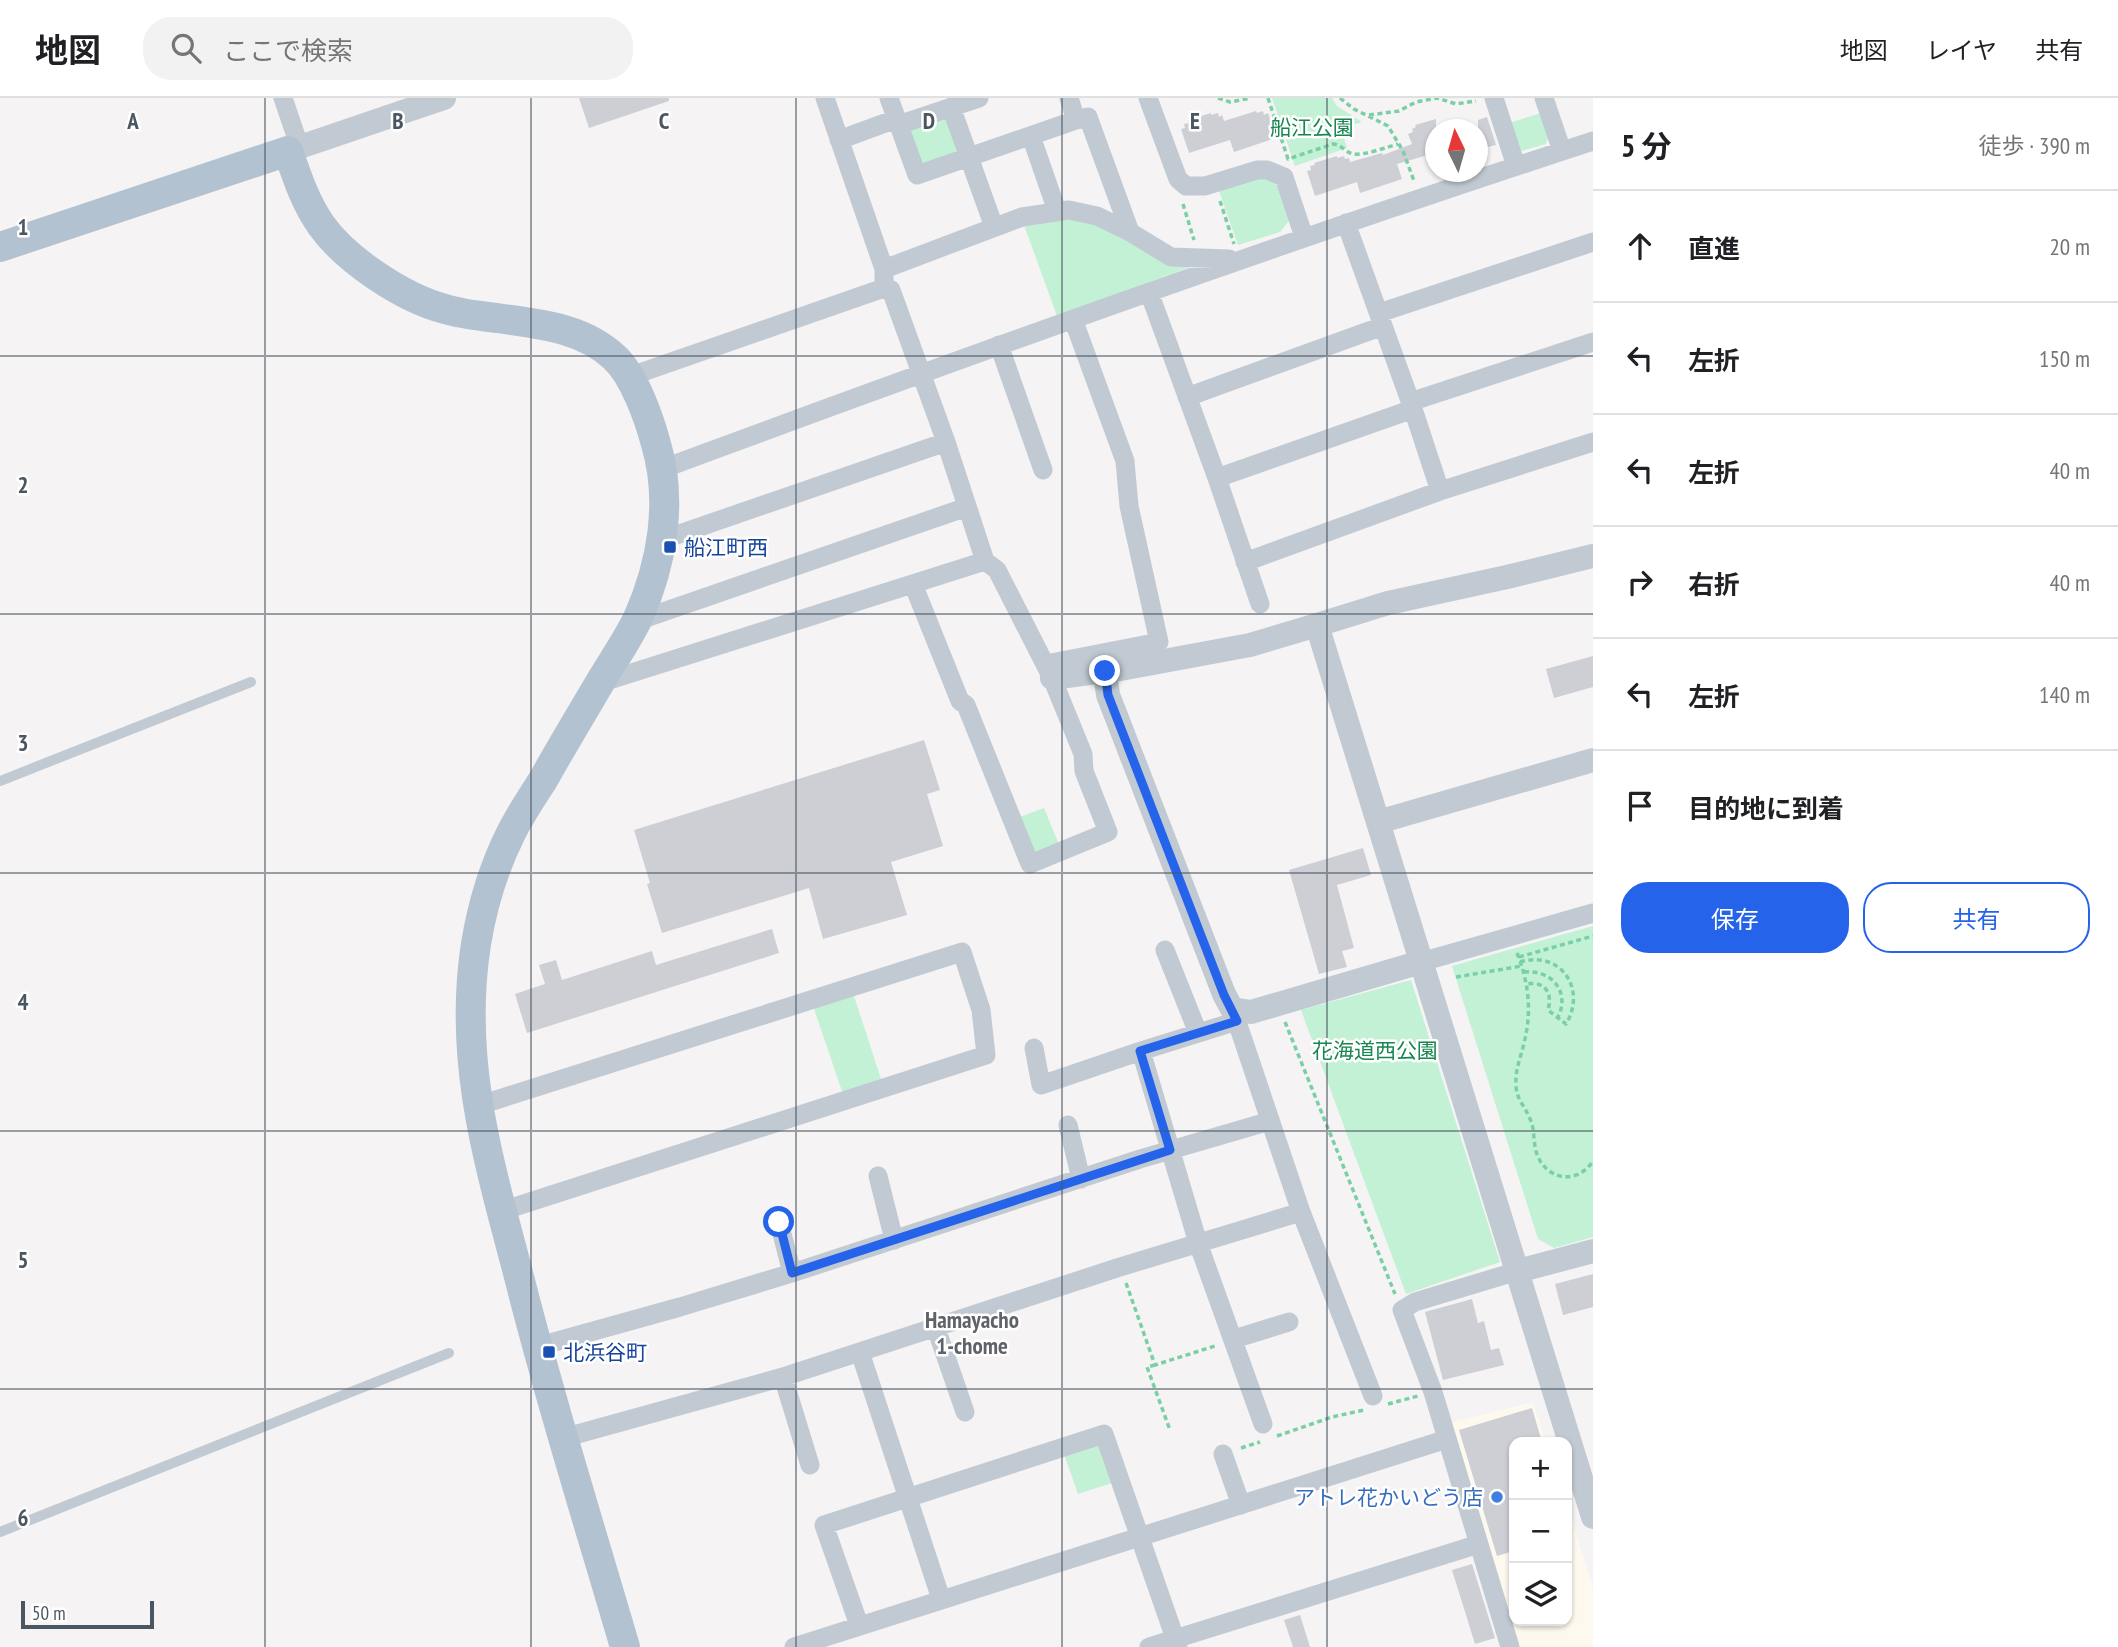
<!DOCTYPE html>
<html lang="ja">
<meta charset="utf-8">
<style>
body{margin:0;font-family:"PT Sans Narrow","Noto Sans JP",sans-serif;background:#f2f2f2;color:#202124}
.controls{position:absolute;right:21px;bottom:21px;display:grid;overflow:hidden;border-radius:14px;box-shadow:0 2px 5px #0004}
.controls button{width:63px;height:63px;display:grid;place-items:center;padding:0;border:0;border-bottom:2px solid #e0e0e0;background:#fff;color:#202124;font:35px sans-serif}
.compass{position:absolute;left:1425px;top:21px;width:63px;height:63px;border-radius:50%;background:#fff;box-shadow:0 2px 5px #0004;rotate:355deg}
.scale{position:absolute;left:21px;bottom:18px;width:133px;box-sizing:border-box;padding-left:7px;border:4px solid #4a5661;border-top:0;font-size:19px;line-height:24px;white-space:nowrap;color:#4a5661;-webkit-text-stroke:5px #fff;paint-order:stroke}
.stop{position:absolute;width:21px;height:21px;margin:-16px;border:5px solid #2563eb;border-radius:50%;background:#fff}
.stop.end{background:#2563eb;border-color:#fff;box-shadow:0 2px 7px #0008}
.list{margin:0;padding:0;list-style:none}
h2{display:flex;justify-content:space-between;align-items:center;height:91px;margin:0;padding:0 28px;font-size:30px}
h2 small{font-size:23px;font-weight:400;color:#757577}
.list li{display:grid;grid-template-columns:46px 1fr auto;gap:21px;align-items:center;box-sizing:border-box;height:112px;padding:0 28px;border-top:2px solid #e0e0e0}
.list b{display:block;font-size:26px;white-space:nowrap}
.list em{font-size:23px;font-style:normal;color:#757577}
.actions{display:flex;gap:14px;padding:21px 28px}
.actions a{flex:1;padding:16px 0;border:2px solid #2563eb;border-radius:28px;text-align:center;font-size:24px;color:#2563eb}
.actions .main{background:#2563eb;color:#fff}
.icon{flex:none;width:38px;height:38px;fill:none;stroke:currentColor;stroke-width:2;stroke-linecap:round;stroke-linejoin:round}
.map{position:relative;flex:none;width:1593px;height:1549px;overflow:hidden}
header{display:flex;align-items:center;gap:42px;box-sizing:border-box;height:98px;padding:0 35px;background:#fff;border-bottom:2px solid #e0e0e0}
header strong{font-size:33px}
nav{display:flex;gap:38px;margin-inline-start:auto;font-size:24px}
.search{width:490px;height:63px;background:#f2f2f2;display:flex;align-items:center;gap:18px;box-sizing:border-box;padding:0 24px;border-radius:28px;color:#757577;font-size:26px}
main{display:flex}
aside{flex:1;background:#fff}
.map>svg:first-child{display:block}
.commercial{fill:#fdf9ef}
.green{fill:#c3f1d5}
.building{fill:#cdcfd5}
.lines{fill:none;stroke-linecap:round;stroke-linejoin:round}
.path{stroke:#7ad0a6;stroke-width:3.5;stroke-dasharray:5 3.5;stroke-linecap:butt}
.service{stroke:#c1cad2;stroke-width:10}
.minor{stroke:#c1cad2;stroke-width:19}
.tertiary{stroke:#c1cad2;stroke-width:24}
.primary{stroke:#b3c2d1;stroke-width:30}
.route{stroke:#2563eb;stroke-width:9}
.grid{fill:none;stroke:#4a5661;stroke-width:2;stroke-opacity:0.55}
.transit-dot{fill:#1a4fb4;stroke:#fff;stroke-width:2.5}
.shop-dot{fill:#3f7fe0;stroke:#fff;stroke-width:2.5}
.labels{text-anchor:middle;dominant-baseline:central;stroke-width:5;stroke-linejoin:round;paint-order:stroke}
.park-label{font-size:21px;fill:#17864f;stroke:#fff}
.transit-label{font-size:21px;fill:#164399;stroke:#fff;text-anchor:start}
.shop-label{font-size:21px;fill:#366cbe;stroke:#fff;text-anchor:end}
.neighbourhood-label{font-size:23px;font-weight:bold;fill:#5f6368;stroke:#fff}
.grid-label{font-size:23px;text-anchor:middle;font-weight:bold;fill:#4a5661;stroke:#fff;stroke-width:5;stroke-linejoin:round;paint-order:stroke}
</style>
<header>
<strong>地図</strong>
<div class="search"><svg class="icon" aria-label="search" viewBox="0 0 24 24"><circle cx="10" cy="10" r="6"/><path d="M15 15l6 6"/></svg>ここで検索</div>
<nav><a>地図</a><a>レイヤ</a><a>共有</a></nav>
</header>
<main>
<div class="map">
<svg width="1593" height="1549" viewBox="0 0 1593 1549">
<rect width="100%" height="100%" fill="#f5f3f3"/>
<path class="commercial" d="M1533 1304 1546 1344H1514V1523H1567V1407L1593 1489V1549H1519L1450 1325Z"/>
<path class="green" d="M1272 0H1332L1337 8 1362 24 1341 31 1347 50 1295 68Z
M951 9 970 59 917 77 898 27Z
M1541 15 1548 39 1546 46 1518 54 1509 25Z
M1260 79 1275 85 1279 89 1289 123 1280 134 1238 147 1219 93Z
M1070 121 1091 124 1198 166 1057 218 1024 127Z
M1044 710 1060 749 1033 760 1017 720Z
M1593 828V1139L1554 1150 1538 1141 1452 868Z
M1411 882 1500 1164 1406 1196 1301 912Z
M851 889 884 990 845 1002 811 902Z
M1101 1341 1115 1384 1078 1396 1063 1353Z"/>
<path class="building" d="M579 0H669V3L589 30Z
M1256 13 1257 15 1263 13 1264 17 1268 15 1276 40 1234 54 1230 42 1189 55 1181 31 1185 30 1184 26 1189 25 1188 22 1211 15V17L1218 15 1219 19 1222 17 1224 23Z
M1487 19 1496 47 1488 49 1487 46 1478 49V22Z
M1436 21V50L1430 52 1431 56 1397 66 1402 81 1360 95 1357 84 1315 98 1307 73 1311 72 1310 68 1315 67 1314 65 1337 58V60L1344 58 1345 61 1349 60 1350 64 1382 55 1383 57 1412 46 1408 36 1413 34 1412 31 1416 29 1415 27Z
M1593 558V589L1554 600 1546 571Z
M924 642 940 692 927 696 943 748 891 764 907 817 823 841 809 790 662 835 647 786 650 785 634 732Z
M1363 750 1371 777 1337 787 1354 850 1342 853 1347 869 1319 876 1289 772Z
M772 831 779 855 527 935 515 896 545 886 539 867 556 862 562 882 652 853 656 867Z
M1593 1176V1209L1563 1217 1555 1186Z
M1472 1201 1478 1225 1484 1223 1491 1252 1499 1250 1504 1267 1443 1282 1425 1214Z
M1532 1310 1542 1344H1514V1453L1497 1458 1459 1332Z
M1472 1466 1495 1540 1475 1546 1452 1472Z
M1300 1517 1310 1549H1293L1284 1522Z"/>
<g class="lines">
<path class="path" d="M1218 0 1230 4 1251 0
M1268 0 1288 61 1333 46C1342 47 1345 54 1353 56 1363 58 1387 49 1398 46
M1340 0 1354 11 1388 28 1403 53 1414 83
M1369 17 1399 13 1416 4 1437 0 1456 6 1476 3
M1220 103 1234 146
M1183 106 1194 142
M1517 855C1529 885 1532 914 1524 945 1521 959 1515 971 1516 987 1516 1001 1525 1008 1530 1021 1535 1031 1533 1042 1536 1053 1540 1070 1558 1084 1576 1077 1583 1075 1588 1069 1593 1064
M1519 859 1593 838
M1520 864C1561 852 1587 891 1566 926L1548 912C1553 895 1545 883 1527 886
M1524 874C1550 871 1571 893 1558 919
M1456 879 1522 868
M1285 924 1395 1196
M1126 1185 1155 1267 1218 1247
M1155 1267 1147 1269 1170 1332
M1388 1306 1418 1298
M1277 1338 1332 1319 1364 1312
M1241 1350 1260 1344"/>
<path class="service" d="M0 683 251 584
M0 1434 449 1255"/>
<path class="minor" d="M283 0 300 50
M825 0 884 171V190L891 192 946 344 985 463 997 472 1052 580 1083 656 1084 673 1108 734 1030 766 966 607 960 603 913 486
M889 0 917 77 1076 22
M1069 0 1076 22 1088 19 1130 134
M1148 0 1178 81 1186 88H1205L1257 72H1267L1284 79 1304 139
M1494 0 1516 68
M1544 0 1562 53
M951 9 994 129
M898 27 979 0
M1031 38 1057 113
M839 42 896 21
M1346 125 1413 311 1440 393
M884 171 1022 119 1069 112 1097 118 1130 134 1171 159 1229 161
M1149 194 1217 380 1260 506
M1379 215 1593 144
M999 247 1043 372
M631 278 884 190
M1187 299 1383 228
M1410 304 1593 244
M662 371C970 257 1280 145 1593 43
M1217 380 1413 311
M662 442 946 344
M1245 464 1440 393 1593 344
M637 523 967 409
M1046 566 1159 544 1129 408 1125 363 1073 221
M600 585 985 463
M1165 852 1198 935
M1421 864 1593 815
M1233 912 1301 1114 1373 1298
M1237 923 1141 953 1198 1145 1263 1326
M1034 950 1041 987 1141 953
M477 1008 962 854 981 912 986 957 502 1113
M1068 1027 1081 1081
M878 1078 894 1142
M779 1124 792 1175
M936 1230 965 1314
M1234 1241 1289 1224
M536 1249 680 1209 792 1175 1140 1061 1270 1023
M860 1254 941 1501
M783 1279 810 1367
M563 1340 783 1279 1120 1169 1301 1114
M1223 1356 1241 1407
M859 1527 824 1427 1104 1336 1178 1549
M794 1549 1447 1341
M1149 1549 1479 1446
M1510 1549 1433 1294 1402 1212 1415 1204 1518 1173"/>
<path class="tertiary" d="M288 53 444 0
M1317 527 1388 505 1507 479 1593 458
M1105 573 1108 597 1224 896 1232 911 1251 914 1421 864
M1052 580 1126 570 1250 547 1317 527 1593 1419
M1378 724 1593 662
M1518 1173 1593 1153"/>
<path class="primary" d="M0 149 288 53C297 79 305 104 321 127 346 162 403 200 445 211 461 216 480 218 497 220 538 226 582 229 614 259 634 277 649 320 656 346 673 404 662 466 638 520 628 541 614 561 602 581 582 615 562 648 543 682 532 699 520 717 511 735 494 769 482 809 476 846 458 961 488 1061 517 1171 549 1298 588 1423 625 1549"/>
</g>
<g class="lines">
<path class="route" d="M779 1124 792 1175 1170 1052 1140 953 1237 923 1224 897 1108 597 1105 573"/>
</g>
<path class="grid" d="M265 0V1549M531 0V1549M796 0V1549M1062 0V1549M1327 0V1549M0 258H1593M0 516H1593M0 775H1593M0 1033H1593M0 1291H1593"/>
<g class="transit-dot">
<rect x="663" y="442" width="14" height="14" rx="3.5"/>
<rect x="542" y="1247" width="14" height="14" rx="3.5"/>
</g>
<circle class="shop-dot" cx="1497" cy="1399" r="7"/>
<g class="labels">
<g class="park-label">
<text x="1312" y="29">船江公園</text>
<text x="1375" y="952">花海道西公園</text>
</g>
<g class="transit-label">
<text x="684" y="449">船江町西</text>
<text x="563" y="1254">北浜谷町</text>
</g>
<g class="shop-label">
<text x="1483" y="1399">アトレ花かいどう店</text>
</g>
<g class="neighbourhood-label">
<text x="972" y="1221">Hamayacho<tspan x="972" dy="26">1-chome</tspan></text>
</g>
</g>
<g class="grid-label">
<text x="133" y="31">A</text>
<text x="398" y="31">B</text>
<text x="664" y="31">C</text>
<text x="929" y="31">D</text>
<text x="1195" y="31">E</text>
<text x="23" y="137">1</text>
<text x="23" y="395">2</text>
<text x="23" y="653">3</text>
<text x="23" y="912">4</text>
<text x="23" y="1170">5</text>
<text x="23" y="1428">6</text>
</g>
</svg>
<div class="controls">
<button>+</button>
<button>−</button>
<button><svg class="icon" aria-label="layers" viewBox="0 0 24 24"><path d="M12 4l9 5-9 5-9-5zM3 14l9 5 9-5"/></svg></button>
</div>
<svg class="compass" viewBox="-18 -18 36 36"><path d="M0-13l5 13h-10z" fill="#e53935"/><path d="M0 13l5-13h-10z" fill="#757577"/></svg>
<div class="scale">50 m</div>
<div class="stop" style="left:779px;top:1124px"></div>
<div class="stop end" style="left:1105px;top:573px"></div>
</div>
<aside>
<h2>5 分<small>徒歩 · 390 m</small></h2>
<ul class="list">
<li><svg class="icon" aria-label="ahead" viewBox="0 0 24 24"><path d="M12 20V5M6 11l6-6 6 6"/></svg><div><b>直進</b></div><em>20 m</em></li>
<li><svg class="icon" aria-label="left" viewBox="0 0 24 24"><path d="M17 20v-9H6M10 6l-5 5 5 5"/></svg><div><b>左折</b></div><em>150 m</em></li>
<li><svg class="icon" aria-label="left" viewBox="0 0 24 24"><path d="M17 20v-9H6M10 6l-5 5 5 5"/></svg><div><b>左折</b></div><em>40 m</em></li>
<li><svg class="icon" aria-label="right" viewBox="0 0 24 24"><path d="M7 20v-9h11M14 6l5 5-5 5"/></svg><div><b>右折</b></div><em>40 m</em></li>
<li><svg class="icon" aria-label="left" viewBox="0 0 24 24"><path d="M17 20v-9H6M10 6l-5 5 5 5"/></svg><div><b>左折</b></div><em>140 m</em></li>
<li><svg class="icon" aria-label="arrive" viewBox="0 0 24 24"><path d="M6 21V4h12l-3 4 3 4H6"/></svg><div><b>目的地に到着</b></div></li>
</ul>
<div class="actions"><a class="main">保存</a><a>共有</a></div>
</aside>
</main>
